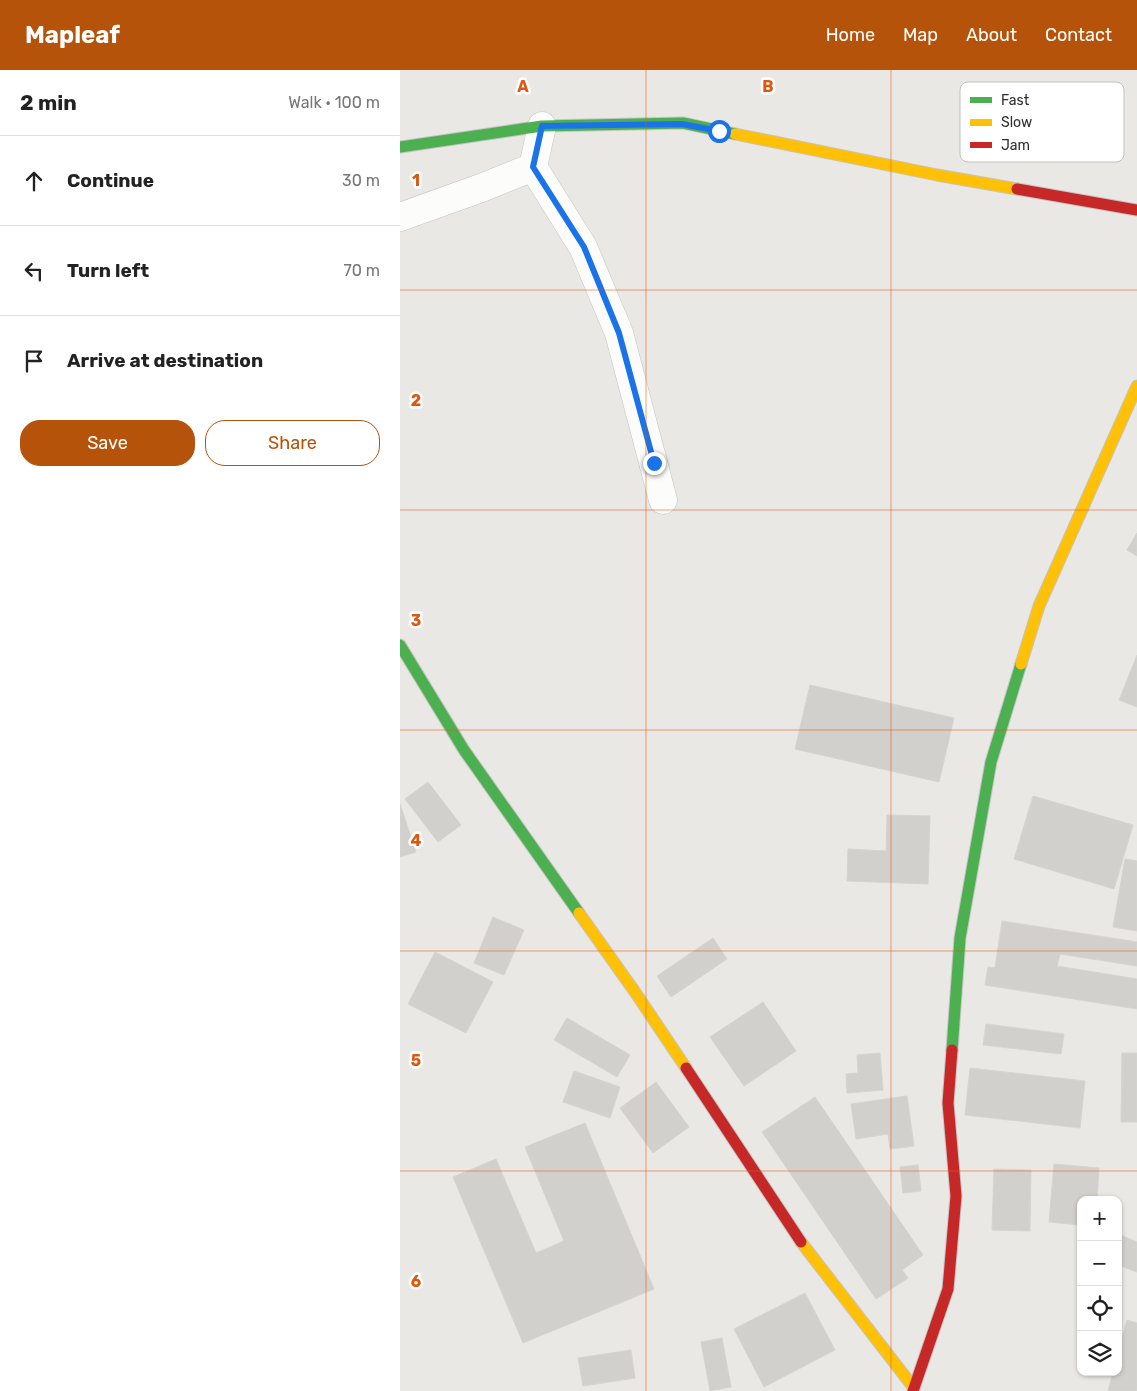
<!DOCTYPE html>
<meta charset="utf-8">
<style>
body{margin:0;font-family:Rubik,sans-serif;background:#f2f2f2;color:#222}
.controls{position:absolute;right:15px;bottom:15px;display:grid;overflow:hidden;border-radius:10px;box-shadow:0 1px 4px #0004}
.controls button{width:45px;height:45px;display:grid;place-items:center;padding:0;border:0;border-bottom:1px solid #e0e0e0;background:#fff;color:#222;font:25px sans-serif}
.stop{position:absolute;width:15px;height:15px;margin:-11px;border:4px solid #1a73e8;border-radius:50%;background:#fff}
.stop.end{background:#1a73e8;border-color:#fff;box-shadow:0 1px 5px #0008}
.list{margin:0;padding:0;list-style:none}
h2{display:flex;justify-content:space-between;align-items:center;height:65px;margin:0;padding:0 20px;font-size:21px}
h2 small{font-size:16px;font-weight:400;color:#767676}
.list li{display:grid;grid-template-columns:32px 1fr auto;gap:15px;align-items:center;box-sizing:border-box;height:90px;padding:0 20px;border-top:1px solid #e0e0e0}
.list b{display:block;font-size:19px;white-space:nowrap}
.list em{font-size:16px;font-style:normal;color:#767676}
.actions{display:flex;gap:10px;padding:15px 20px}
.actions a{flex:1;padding:11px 0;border:1px solid #b45309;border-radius:20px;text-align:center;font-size:18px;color:#b45309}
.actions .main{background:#b45309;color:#fff}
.icon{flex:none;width:28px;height:28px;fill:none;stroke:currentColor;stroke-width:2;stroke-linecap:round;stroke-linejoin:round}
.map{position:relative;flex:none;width:737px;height:1321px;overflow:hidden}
header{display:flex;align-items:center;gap:30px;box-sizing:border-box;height:70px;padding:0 25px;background:#b45309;color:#fff}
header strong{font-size:24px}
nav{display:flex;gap:28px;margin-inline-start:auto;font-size:18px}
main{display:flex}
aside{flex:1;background:#fff}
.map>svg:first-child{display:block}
.building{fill:#d2d0cd;stroke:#d5d4d0}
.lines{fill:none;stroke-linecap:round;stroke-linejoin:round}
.street-casing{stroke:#c4c4c3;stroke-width:29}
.fast-casing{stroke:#c4c4c3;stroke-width:13}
.slow-casing{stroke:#c4c4c3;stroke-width:13}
.jam-casing{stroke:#c4c4c3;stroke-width:13}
.street{stroke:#fcfcfb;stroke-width:28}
.fast{stroke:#4caf50;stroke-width:11}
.slow{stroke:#ffc107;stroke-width:11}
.jam{stroke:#c62828;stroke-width:11}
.route{stroke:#1a73e8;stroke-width:6}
.grid{fill:none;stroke:#df570e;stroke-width:1;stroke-opacity:0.55}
.key{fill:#fff;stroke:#c0c0c0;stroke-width:1}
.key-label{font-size:14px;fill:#2d2d2d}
.grid-label{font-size:16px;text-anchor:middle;font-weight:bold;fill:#df570e;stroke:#fff;stroke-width:5;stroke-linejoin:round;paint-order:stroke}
</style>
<header>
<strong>Mapleaf</strong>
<nav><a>Home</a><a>Map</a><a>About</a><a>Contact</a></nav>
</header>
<main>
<aside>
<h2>2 min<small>Walk · 100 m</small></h2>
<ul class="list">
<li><svg class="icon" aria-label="ahead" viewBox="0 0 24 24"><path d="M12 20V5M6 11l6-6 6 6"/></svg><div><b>Continue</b></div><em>30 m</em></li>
<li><svg class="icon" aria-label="left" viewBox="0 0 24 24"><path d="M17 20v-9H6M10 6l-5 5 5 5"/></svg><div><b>Turn left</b></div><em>70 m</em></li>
<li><svg class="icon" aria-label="arrive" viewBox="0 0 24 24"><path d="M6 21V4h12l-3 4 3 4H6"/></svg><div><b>Arrive at destination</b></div></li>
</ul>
<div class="actions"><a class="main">Save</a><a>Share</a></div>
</aside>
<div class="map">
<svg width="737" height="1321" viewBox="0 0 737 1321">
<rect width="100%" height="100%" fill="#eae8e4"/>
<path class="building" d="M737 463V486L727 480Z
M737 585V637L719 630Z
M410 615 554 648 539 712 395 679Z
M28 712 61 755 38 772 5 729Z
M633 726 733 755 714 819 614 789Z
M0 734 16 782 0 787Z
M487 745 530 746 528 814 447 811 448 779 486 781Z
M725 789 737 791V861L713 857Z
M93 847 124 860 104 905 74 893Z
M602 851 737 872V896L660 884 657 896 737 909V939L585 915 588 897 595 898Z
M313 868 327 889 271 927 257 906Z
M35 882 93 912 66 963 8 934Z
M363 932 396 981 344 1016 310 967Z
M167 948 230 985 217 1007 154 970Z
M586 954 664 964 661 984 583 975Z
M480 983 483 1020 447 1023 446 1004 458 1003 457 985Z
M722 983H737V1052H721Z
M570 998 685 1011 680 1058 565 1045Z
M174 1001 220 1017 210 1048 163 1032Z
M256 1012 289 1057 253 1083 220 1038Z
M507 1026 514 1076 490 1079 488 1064 456 1069 451 1034Z
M415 1027 523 1185 502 1200 508 1208 476 1229 362 1062Z
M185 1053 254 1219 123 1273 53 1107 96 1089 136 1183 164 1171 125 1077Z
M654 1094 699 1098 697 1130H681V1155L649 1152Z
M518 1095 521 1121 503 1123 500 1097Z
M594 1099 631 1100 630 1161 592 1160Z
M721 1165 737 1172V1202L718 1195V1172Z
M405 1223 435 1280 364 1317 334 1259Z
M727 1250 737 1253V1321H708L713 1302H718V1283Z
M322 1268 331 1317 310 1321 301 1272Z
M231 1280 235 1308 183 1316 178 1288Z"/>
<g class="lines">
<g class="street-casing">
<path id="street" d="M133 97 183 177 219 263 263 430
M0 147 81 118 133 97 142 56"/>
</g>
<g class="fast-casing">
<path id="fast" d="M0 77 142 56 283 53 335 64
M0 575 64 680 179 843
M552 980 560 868 591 692 621 594"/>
</g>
<g class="slow-casing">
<path id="slow" d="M335 64 537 105 617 119
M621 594 639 536 737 316
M179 843 235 922 286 998
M401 1172 514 1318"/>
</g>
<g class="jam-casing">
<path id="jam" d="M617 119 737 140
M286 998 401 1172
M513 1321 548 1219 556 1126 548 1033 552 980"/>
</g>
<use href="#street" class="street"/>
<use href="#fast" class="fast"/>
<use href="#slow" class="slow"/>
<use href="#jam" class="jam"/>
</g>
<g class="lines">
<path class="route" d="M254 393 219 263 184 177 133 97 142 56 282 54 319 61"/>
</g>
<path class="grid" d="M246 0V1321M491 0V1321M0 220H737M0 440H737M0 660H737M0 881H737M0 1101H737"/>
<rect x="560" y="12" width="164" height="80" rx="8" class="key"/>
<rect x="570" y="27" width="22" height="6" fill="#4caf50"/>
<rect x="570" y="49" width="22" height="7" fill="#ffc107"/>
<rect x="570" y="72" width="22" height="6" fill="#c62828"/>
<g class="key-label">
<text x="601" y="35">Fast</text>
<text x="601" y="57">Slow</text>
<text x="601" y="80">Jam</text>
</g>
<g class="grid-label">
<text x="123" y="22">A</text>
<text x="368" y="22">B</text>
<text x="16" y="116">1</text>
<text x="16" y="336">2</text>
<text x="16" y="556">3</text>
<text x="16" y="776">4</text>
<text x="16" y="996">5</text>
<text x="16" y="1217">6</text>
</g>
</svg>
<div class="controls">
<button>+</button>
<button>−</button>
<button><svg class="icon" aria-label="locate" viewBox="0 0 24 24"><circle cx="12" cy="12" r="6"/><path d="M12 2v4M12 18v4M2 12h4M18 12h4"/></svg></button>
<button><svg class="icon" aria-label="layers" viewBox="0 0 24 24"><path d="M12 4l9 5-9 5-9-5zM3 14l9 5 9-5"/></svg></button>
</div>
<div class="stop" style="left:319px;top:61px"></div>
<div class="stop end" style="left:254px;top:393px"></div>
</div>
</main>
